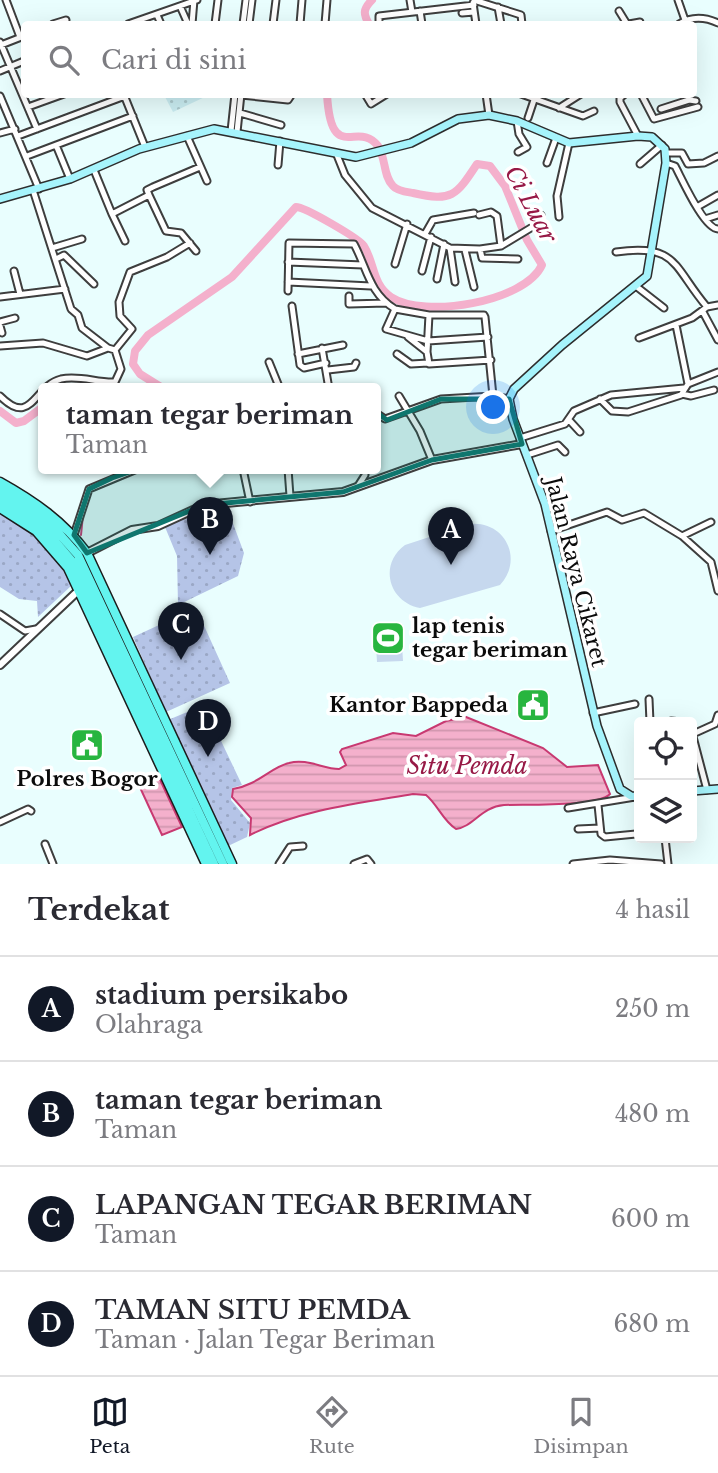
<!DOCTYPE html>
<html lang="id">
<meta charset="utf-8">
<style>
body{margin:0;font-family:"Libre Baskerville",serif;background:#f7f7f7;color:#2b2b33}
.controls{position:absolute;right:21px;bottom:21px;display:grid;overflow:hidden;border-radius:7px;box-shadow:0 7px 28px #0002}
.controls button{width:63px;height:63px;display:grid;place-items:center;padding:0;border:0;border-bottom:2px solid #e1e1e2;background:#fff;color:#2b2b33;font:35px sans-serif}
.you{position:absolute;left:494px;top:408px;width:24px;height:24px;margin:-18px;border:5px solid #fff;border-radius:50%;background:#1a73e8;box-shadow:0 0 0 10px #1a73e833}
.badge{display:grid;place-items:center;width:46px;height:46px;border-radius:50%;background:#111827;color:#fff;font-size:23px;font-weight:700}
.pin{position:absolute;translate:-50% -58px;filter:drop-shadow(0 2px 4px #0008)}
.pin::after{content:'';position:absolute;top:37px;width:24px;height:21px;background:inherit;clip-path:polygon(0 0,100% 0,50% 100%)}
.popup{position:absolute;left:38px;top:383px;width:343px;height:91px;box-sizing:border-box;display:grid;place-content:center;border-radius:7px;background:#fff;filter:drop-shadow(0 2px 5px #0005);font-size:23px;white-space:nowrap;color:#7c7c81}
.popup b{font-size:26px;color:#2b2b33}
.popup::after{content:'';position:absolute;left:50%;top:100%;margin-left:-14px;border:14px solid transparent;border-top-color:#fff}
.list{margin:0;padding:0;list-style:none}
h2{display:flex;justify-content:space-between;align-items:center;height:91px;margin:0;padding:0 28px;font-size:30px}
h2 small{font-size:23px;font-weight:400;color:#7c7c81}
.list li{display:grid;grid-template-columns:46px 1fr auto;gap:21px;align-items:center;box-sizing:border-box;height:105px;padding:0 28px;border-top:2px solid #e1e1e2}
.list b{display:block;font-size:26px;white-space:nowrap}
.list p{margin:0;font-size:23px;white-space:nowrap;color:#7c7c81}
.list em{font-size:23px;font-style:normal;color:#7c7c81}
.icon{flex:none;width:38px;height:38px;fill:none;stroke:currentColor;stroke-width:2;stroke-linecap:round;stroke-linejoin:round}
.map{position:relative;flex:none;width:718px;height:864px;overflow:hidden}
.search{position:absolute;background:#fff;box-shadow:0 7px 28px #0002;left:21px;right:21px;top:21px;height:77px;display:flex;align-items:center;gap:18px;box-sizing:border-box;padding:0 24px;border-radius:7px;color:#7c7c81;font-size:26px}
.sheet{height:511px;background:#fff}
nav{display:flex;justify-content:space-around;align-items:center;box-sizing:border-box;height:98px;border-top:2px solid #e1e1e2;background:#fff;font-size:19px;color:#7c7c81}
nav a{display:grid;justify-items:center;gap:4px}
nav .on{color:#111827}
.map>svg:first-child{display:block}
.farmland{fill:url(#farmland-dots)}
.park{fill:url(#park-dots)}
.pitch{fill:#c6d8ee}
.water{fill:url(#water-rules);stroke:#c83971;stroke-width:2}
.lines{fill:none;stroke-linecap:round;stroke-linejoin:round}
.stream{stroke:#c83971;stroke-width:2}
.river{stroke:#f4b0cc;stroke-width:8}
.minor-casing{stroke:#3e3e3e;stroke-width:9}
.tertiary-casing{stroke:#3e3e3e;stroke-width:10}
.secondary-casing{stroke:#2d2d2d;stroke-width:10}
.primary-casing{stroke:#1c1c1c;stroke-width:11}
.minor{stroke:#fff;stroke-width:5}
.tertiary{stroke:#fff;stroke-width:6}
.secondary{stroke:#a6f4fc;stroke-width:7}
.primary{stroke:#63f4ef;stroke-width:8}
.marked{fill:#0f766e;fill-opacity:0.2;stroke:#0f766e;stroke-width:5;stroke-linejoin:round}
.labels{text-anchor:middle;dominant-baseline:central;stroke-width:7;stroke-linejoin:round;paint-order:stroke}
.street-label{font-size:21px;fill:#0b0b0b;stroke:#fff}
.poi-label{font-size:21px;font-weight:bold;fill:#0b0b0b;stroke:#fff;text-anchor:start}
.water-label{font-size:23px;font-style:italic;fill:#971946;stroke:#fff}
</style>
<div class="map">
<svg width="718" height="864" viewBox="0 0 718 864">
<defs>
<pattern id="farmland-dots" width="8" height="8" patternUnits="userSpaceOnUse" patternTransform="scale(1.75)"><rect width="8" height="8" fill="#cbeef3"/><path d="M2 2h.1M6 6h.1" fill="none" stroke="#adcbcf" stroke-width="1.8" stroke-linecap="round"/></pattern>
<pattern id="park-dots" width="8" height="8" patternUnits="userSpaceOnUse" patternTransform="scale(1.75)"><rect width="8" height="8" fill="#b5c4e7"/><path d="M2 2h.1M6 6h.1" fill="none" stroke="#9aa7c5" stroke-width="1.8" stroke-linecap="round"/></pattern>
<pattern id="water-rules" width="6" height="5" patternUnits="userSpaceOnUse" patternTransform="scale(1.75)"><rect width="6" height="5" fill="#f4b0cc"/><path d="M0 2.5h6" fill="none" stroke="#d096ae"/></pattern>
</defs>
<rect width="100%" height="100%" fill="#e9fefe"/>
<path class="farmland" d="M164 95H209L173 112Z"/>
<path class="park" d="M220 507 228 510 244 553 238 576 178 605 177 556 165 527 200 511Z
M0 512C31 530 58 551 72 585L38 617 37 601 19 599 0 587Z
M196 608 230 683 166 712 133 637Z
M204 705 242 785 232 788 231 800 250 823 247 837 228 846 168 720Z"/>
<path class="pitch" d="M469 524C505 520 524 559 500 585L420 608C389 602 378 565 405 545Z
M401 628 403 661 377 662 375 629Z"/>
<path class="water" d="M466 717 543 748 567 767 598 765 610 794C598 807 525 804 504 805 481 807 473 827 456 829 443 821 438 805 426 795L413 794C359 803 299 810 250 835L251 818 232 797 233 789C258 785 271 767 289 763 307 758 323 769 339 769L346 765 340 752 342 749 393 733 416 736 446 721Z
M157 773 182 827 162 835 137 781Z"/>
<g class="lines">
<path class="stream" d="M81 535 83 515"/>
<path class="river" d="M369 24C363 14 363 9 372 0
M164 389 140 374 133 364 135 351 148 335 232 277 296 207C305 207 360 239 364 246 375 264 372 284 391 297 424 319 525 302 542 265L527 240 505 186 490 166 477 164C456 196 452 202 413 193 407 192 397 191 393 186 383 176 386 158 378 146 358 119 331 166 327 94
M0 411 16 423 24 421 44 406"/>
<g class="minor-casing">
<path id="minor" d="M6 0 20 37
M410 0 412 12
M474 0 521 15 522 24
M678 0 685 20
M473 3 476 24
M180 6 188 24
M498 7 501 24
M420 11 422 24
M619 11 627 24
M462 13 474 12
M157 15 161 24
M53 24 66 20
M128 24 197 0
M192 24 194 0
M215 24 218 0
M243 24 246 0
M249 24 252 0
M273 24 276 0
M300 24 302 0
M325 24 327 0
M379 24V16L474 5
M629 24 640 22
M679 24C692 16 705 17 718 23
M0 42 37 129
M1 45 24 36
M0 71 24 61
M365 94 371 104 387 94
M486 94 489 115
M521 94 583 116 594 111
M625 94 620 98V102L638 136
M641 94 654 119 698 107
M124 95 145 147
M241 95 288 100 292 94
M0 96 39 189
M28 107 64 94
M559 108 581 94
M661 109 689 100 696 101
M240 113 281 125
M528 118 534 100 542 94
M517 121 519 134 527 147 518 152
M231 131 235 94
M237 132 241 94
M0 133 15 129
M18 136 125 96
M187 136 207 181
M56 145 70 179
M667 153H682L688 164 704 163 718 156
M337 155 345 175 372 208 450 248 480 249 501 246 539 223 541 215
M27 156 133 116
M547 163 556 138
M666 163 675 166C682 179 704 229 718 229
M640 164 662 145
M278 165 280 141
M94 170 112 214
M33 190 71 309 78 315 82 328 108 348
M149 195 166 231 181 233 196 251
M697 207 718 195
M479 215 491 212 497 216 501 246
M559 217 557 196 569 143
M705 219 718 215
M425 234 433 220 474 213
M125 241 112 214 149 195 147 190 153 187 200 167
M52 248 82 239
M450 248 455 282
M480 249 482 258 518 259
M465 250 474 287
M616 252C678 243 673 267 707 307
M56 259 64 255 94 284
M288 262 363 265
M395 264 407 224
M14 271 20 294
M422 271 431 237
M437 279 444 244
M288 282 371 286
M637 287 664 308
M288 291 289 243 354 244C367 268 369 293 395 309
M349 296V304L386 303
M0 297 65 289
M292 306 300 365 304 368 326 363
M707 307 718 305
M703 312 718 340
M0 322 15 318
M676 325 688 384
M0 326 2 333
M408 337 427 352 429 364 491 360
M488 337 428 341 386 329 395 309 429 315H484L485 317 493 396
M639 338 692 318 707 307
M0 346 43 343 87 356 108 348 115 350 132 329 120 316 119 302 130 272 167 257 190 243
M322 348 329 389
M427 352 429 315
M298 354 343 345
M397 354 411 364 428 363
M269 362 280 389
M328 370 354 367 356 363
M682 394 691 396 714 390
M0 396C32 428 33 386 61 379 80 375 97 383 115 382L121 369 115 350
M399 396 420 431 432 460
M600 399 612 411 628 412 681 395 688 384 718 372
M376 413 385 419 441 399 493 396 509 399
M569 420 580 432
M520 438 565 424 574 411 611 395 684 388
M527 455 558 445 565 452
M243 469 250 502
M288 469 290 496
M358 486 365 475V469
M551 531 607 512 622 520 644 513 682 536 711 562
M74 535 89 489 137 469
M682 536 711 522
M711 562 718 591
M0 614 25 631 36 629
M649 699 650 722
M593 713 635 704
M671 721 682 722
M692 733 707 790
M693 734 715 724 718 715
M598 805 601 834 605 837 636 834
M568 808 635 797
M0 822 28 809 31 811
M578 829 600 828
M665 838 668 864
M45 844 53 864
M279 864 290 847 303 846
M354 864 367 859 371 864
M573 864 610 860 661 864"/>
</g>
<g class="tertiary-casing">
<path id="tertiary" d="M87 553 132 530 158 526 204 505 343 492 432 460 522 444
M0 665 79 590"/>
</g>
<g class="secondary-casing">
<path id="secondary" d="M0 199 70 179 139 149 214 129 356 157 411 143 458 119 489 115 517 121 569 143 638 136 652 137 665 149 666 163 647 276 562 345 514 389 509 399 513 419 545 504 597 726 620 789 631 796 639 797
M692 791 718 789"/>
</g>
<g class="primary-casing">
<path id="primary" d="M0 482C34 501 63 521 87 553L232 864
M0 490 47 520 78 555 223 864
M0 499 42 526 73 562 214 864
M0 508 36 531 68 568 206 864"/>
</g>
<use href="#minor" class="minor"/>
<use href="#tertiary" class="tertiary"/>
<use href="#secondary" class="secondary"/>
<use href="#primary" class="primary"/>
</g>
<path class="marked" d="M330 395 332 408 373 410 387 420 441 399H509L522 444 432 460 343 492 204 505 87 553 74 535 89 489 112 478 222 440 253 439 282 461 287 436 284 399Z"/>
<defs>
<g id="stadium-square" transform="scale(1.75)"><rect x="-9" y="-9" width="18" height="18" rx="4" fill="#28b53f" stroke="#fff"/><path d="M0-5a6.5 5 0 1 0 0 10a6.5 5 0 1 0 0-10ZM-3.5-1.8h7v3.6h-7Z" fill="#fff"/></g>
<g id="civic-square" transform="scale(1.75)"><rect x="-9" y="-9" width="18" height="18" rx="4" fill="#28b53f" stroke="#fff"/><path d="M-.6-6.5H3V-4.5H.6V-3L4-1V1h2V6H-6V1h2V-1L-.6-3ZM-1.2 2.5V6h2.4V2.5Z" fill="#fff"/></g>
</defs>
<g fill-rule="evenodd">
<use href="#stadium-square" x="388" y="638"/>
<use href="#civic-square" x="533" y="705"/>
<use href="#civic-square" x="87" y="745"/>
</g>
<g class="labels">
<g class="street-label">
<text transform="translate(576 572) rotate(76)">Jalan Raya Cikaret</text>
</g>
<g class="poi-label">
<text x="412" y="626">lap tenis<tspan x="412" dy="24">tegar beriman</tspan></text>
<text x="508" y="705" text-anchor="end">Kantor Bappeda</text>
<text x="87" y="779" text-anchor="middle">Polres Bogor</text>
</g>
<g class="water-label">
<text transform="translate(531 204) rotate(62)">Ci Luar</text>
<text x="467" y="766">Situ Pemda</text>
</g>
</g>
</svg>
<div class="controls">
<button><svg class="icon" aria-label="locate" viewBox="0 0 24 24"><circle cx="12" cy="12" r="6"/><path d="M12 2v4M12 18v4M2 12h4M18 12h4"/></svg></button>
<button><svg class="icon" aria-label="layers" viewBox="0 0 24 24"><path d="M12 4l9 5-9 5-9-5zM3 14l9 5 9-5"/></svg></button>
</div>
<div class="you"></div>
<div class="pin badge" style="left:451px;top:565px">A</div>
<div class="pin badge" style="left:210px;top:555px">B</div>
<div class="popup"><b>taman tegar beriman</b>Taman</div>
<div class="pin badge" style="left:181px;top:660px">C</div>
<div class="pin badge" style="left:208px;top:757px">D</div>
<div class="search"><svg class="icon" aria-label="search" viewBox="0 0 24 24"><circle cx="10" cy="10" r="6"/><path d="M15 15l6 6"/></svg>Cari di sini</div>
</div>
<section class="sheet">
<h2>Terdekat<small>4 hasil</small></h2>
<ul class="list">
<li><span class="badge">A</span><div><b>stadium persikabo</b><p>Olahraga</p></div><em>250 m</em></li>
<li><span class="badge">B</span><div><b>taman tegar beriman</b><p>Taman</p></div><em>480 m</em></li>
<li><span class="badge">C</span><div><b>LAPANGAN TEGAR BERIMAN</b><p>Taman</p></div><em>600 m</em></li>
<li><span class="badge">D</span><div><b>TAMAN SITU PEMDA</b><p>Taman · Jalan Tegar Beriman</p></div><em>680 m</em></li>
</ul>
</section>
<nav>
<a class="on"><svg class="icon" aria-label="map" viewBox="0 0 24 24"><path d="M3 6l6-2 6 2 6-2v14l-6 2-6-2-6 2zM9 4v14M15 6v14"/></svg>Peta</a>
<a><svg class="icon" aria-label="directions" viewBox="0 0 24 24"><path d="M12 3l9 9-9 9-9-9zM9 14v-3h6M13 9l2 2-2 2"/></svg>Rute</a>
<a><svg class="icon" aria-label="saved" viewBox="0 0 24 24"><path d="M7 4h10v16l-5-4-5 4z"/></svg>Disimpan</a>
</nav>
